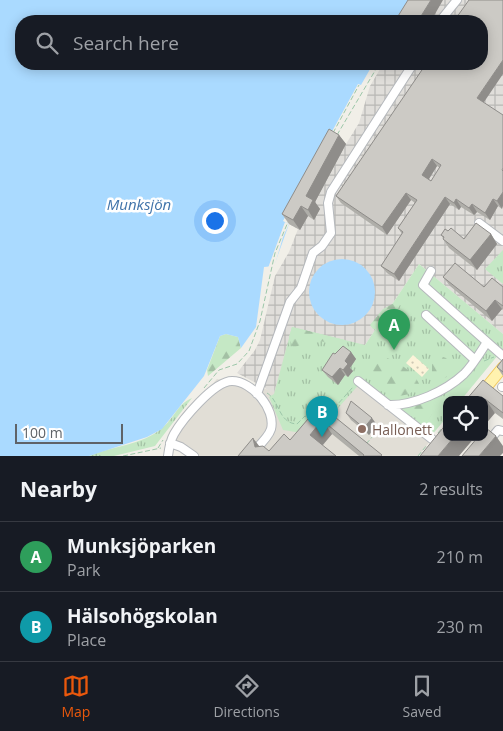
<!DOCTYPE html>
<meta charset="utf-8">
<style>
body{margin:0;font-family:"Open Sans",sans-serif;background:#242831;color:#f1f3f6}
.controls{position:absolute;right:15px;bottom:15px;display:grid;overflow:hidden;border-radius:10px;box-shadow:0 2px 12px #0003}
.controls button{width:45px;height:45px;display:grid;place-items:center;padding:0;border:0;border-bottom:1px solid #363941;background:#171b24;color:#f1f3f6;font:25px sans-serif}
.scale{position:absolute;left:15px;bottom:12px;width:108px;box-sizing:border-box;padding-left:5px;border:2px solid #5f6368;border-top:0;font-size:14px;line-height:18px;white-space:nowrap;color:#5f6368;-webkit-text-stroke:4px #fff;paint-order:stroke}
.you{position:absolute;left:214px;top:220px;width:18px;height:18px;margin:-12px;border:4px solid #fff;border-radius:50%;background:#1a73e8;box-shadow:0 0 0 8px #1a73e833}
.badge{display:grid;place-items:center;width:32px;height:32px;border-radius:50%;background:#ea580c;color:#fff;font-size:16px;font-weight:700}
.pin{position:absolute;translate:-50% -41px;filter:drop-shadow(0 1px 2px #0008)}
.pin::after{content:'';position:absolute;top:26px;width:18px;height:15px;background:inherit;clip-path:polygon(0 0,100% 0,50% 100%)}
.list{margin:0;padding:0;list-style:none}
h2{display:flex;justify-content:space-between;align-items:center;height:65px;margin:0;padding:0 20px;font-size:21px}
h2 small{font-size:16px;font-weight:400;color:#9ea1a6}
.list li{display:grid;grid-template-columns:32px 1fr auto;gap:15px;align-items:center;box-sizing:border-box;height:70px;padding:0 20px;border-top:1px solid #363941}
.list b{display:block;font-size:19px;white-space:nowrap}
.list p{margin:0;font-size:16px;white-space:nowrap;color:#9ea1a6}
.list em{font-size:16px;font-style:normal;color:#9ea1a6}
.icon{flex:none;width:28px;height:28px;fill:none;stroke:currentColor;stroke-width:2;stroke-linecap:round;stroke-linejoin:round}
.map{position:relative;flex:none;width:503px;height:456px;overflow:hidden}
.search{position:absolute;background:#171b24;box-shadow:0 2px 12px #0003;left:15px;right:15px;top:15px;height:55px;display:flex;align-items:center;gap:12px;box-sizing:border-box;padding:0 18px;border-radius:20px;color:#9ea1a6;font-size:19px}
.sheet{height:205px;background:#171b24}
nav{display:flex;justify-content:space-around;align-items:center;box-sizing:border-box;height:70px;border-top:1px solid #363941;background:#171b24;font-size:14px;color:#9ea1a6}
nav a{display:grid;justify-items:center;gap:2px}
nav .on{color:#ea580c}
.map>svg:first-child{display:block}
.industrial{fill:url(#industrial-grid)}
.education{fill:#e1ded6}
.grass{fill:url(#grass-tufts)}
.forest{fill:url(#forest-firs)}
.sand{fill:url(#sand-dots)}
.water{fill:#aadaff}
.pier{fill:#f1efe8}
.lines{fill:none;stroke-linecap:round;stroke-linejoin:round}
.minor-casing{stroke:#b5b8bc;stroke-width:10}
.major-casing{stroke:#f2c960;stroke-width:12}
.path{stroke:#9cc7a9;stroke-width:1;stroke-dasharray:5 2.5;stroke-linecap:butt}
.minor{stroke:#fff;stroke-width:8}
.major{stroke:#fff2af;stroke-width:10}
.wall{fill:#afaea9;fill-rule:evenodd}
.shaded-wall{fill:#8f8d8a}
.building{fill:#cccac5;stroke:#8f8d8a;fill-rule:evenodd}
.education-dot{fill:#8d6e63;stroke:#fff;stroke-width:2}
.labels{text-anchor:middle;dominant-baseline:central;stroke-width:5;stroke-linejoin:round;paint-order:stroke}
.education-label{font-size:14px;fill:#785e54;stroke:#fff;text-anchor:start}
.water-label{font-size:15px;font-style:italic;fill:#4174aa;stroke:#fff}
</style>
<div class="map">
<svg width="503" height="456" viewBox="0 0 503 456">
<defs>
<pattern id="industrial-grid" width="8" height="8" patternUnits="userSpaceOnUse" patternTransform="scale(1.25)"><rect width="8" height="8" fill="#e0deda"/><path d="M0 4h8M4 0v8" fill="none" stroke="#b9b8b5"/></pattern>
<pattern id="grass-tufts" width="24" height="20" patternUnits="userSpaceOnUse" patternTransform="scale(1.25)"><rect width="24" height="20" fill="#c5e8c5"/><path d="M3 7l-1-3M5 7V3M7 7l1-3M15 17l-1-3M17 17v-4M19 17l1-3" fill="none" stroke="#a3c0a4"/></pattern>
<pattern id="forest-firs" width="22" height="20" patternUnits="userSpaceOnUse" patternTransform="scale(1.25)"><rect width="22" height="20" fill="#c5e8c5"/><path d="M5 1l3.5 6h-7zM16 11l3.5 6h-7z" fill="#a3c0a4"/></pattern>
<pattern id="sand-dots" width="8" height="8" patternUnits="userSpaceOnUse" patternTransform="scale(1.25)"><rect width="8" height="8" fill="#fbf3d9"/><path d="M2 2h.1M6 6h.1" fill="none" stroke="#cec8b4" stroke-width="1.8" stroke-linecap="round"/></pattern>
</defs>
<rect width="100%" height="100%" fill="#f1efe8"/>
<path class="industrial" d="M420 0H503V334L419 264 365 345 274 394 266 389 264 383H256L237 373 255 350 260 340 275 276 289 252 298 229 289 224 335 138 346 144 359 123 370 86 383 64H482V21H408Z"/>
<path class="education" d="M292 327 348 352 432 439 418 456H186L175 447 167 443 178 422 217 379 266 389 274 393Z"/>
<path class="grass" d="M503 250V284L485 269Z
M419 264 503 334V349L461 400H447V417L431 436 363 380 314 435 283 430 269 397 274 394 292 327 365 345Z
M192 398 155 446 114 456H89C112 446 143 445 162 428 174 419 177 404 192 398Z"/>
<path class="forest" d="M398 301 400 305C395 313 383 331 373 329L370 325 383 309Z
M292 327 345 340 332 343 313 340 293 348 289 337Z
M226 334 238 337 241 348 208 376 207 370 220 336Z
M370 354C388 355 414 369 420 386 394 411 371 383 370 354Z
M440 356 446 358 452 366V374L441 380 432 379V359Z
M433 398 440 402 428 420 419 419 408 407Z"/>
<path class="sand" d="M413 355 429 369 422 377 406 363Z"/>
<path class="water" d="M0 0H408L396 21H21V64H373L361 85 358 84 283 221 289 224 274 266 264 267 256 327 241 348 238 337 226 334 220 336 204 376 162 429 147 437 89 456H0Z
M309 292a33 33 0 1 1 66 0a33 33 0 1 1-66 0Z"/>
<path class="pier" d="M285 222 289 224 283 237 274 268H268Z"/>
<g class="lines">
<g class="minor-casing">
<path id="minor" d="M440 21 457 0
M479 223 503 241
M431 271 423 285 487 342
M426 315 475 360
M358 381 432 439
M502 387H503
M257 394 290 302 301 288 313 253 322 246 331 233 328 203 331 192 413 64
M388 405C413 406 446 391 464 374 473 365 480 353 487 342L503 356
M488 442 498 430 503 431
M170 443 181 447 194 456
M168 456C169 448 170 441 174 434 182 420 214 381 232 381 252 381 276 409 271 429 268 439 255 449 249 456"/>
</g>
<g class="major-casing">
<path id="major" d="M476 400 503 367"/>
</g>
<path class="path" d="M333 133 359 85
M337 135 379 64
M484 361 494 357
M204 388 219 370 237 364 249 351 260 321 275 253 288 222
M267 393C280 401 278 423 297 424L305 416 309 418
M329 414 353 387
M438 433 447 422
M366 444 374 435
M158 448 163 440
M123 456 161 448
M418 456 427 445"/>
<use href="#minor" class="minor"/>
<use href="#major" class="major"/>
</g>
<path class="wall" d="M484 103 502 209 498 206 490 220 477 212 474 215 461 207 459 210 450 204 399 281 387 273 381 266 402 234 398 228 415 203 411 200 387 235 341 203 336 196ZM437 166 440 168 431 181 429 179Z
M339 135 346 144 315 202 320 209 314 220 308 216 300 230 289 224 282 214Z
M448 231 464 239 491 234 497 244 477 270 449 248 443 239V238L441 235Z
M443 277 484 287H503V310L502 309 492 321 450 286Z
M351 352 356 359 350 368 353 371 348 377 345 375 338 385 328 377 322 370 335 354Z
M503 359V376L497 367Z
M503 396V419L495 413 484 400Z
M320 405 382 456H359L332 434 323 445 238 456 259 446 269 451 290 440Z
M346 413 377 425 369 435 351 420Z"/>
<path class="shaded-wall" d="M431 0H443L431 21H418Z
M503 60V74L482 105 477 98Z
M339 135 346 144 315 202 320 209 314 220 308 210 306 196Z
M432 159 437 166 427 182 422 175Z
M503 192V206L502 209 497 201Z
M406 193 411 200 387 235 382 227Z
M445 197 450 204 399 281 394 274Z
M456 199 461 207 459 210 454 203Z
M493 199 498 206 490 220 485 213Z
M472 204 477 212 474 215 469 208Z
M301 206 308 216 300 230 293 220Z
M491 234 497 244 477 270 470 260Z
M495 300 502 309 492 321 486 311Z
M351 352 356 359 350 368 353 371 348 377 343 370 345 361Z
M340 368 345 375 338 385 332 377Z
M485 399 495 413 484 426V400Z
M372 418 377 425 369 435 364 428Z
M322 420 332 434 320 448 310 435Z
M496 436 503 446V453L500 456H479Z
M454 437H475L459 456H438Z
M253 438 263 451 255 447Z"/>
<path class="building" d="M408 0H431L418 21H395Z
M469 0H503V60L477 98 503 115V168L502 170 503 171V192L497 201 493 199 485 213 472 204 469 208 456 199 454 203 445 197 394 274 381 266 403 232 398 228 417 200 406 193 382 227 336 196 426 64H482V21H454ZM432 159 441 165 431 181 422 175Z
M329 129 339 135 306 196 313 200 308 210 301 206 293 220 282 214Z
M476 223 491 234 470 260 443 239 444 237 441 235 445 229 448 231 451 228 464 239Z
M455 263 484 287 492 278 503 287V306L495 300 486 311 443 277Z
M343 346 351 352 345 361 348 364 343 370 340 368 332 377 322 370 333 353 335 354Z
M503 359V372L497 367Z
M483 380 503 396V413L485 399 484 400H466Z
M351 401 372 418 364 428 346 413Z
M320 405 382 455 381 456H363L364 455 322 420 310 435 336 456H238L253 438 255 447 263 446 269 451 284 434 290 440Z
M447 423V437H454L438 456H420Z
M486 428 496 436 479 456H462L478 437H484V430Z"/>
<circle class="education-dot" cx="362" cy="429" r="5"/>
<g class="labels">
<g class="education-label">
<text x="372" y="429">Hallonett</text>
</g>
<g class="water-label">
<text x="139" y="204">Munksjön</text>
</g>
</g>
</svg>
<div class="controls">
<button><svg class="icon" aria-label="locate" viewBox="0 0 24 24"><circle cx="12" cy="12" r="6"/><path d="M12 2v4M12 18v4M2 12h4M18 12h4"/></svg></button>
</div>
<div class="scale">100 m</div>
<div class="you"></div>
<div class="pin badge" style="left:394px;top:350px;background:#2e9e5b">A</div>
<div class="pin badge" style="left:322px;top:437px;background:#0f9aa8">B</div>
<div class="search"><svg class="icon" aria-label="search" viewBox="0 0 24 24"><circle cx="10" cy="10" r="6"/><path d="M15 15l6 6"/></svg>Search here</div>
</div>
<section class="sheet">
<h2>Nearby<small>2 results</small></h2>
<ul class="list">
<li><span class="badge" style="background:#2e9e5b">A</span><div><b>Munksjöparken</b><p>Park</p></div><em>210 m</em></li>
<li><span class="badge" style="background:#0f9aa8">B</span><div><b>Hälsohögskolan</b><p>Place</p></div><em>230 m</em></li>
</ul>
</section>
<nav>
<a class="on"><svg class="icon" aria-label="map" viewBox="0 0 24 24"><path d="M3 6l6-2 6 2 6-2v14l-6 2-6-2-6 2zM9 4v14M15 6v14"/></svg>Map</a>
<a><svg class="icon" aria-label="directions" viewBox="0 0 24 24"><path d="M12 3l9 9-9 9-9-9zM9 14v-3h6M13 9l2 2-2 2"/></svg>Directions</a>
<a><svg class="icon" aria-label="saved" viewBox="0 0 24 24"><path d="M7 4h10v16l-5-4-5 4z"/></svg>Saved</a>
</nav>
